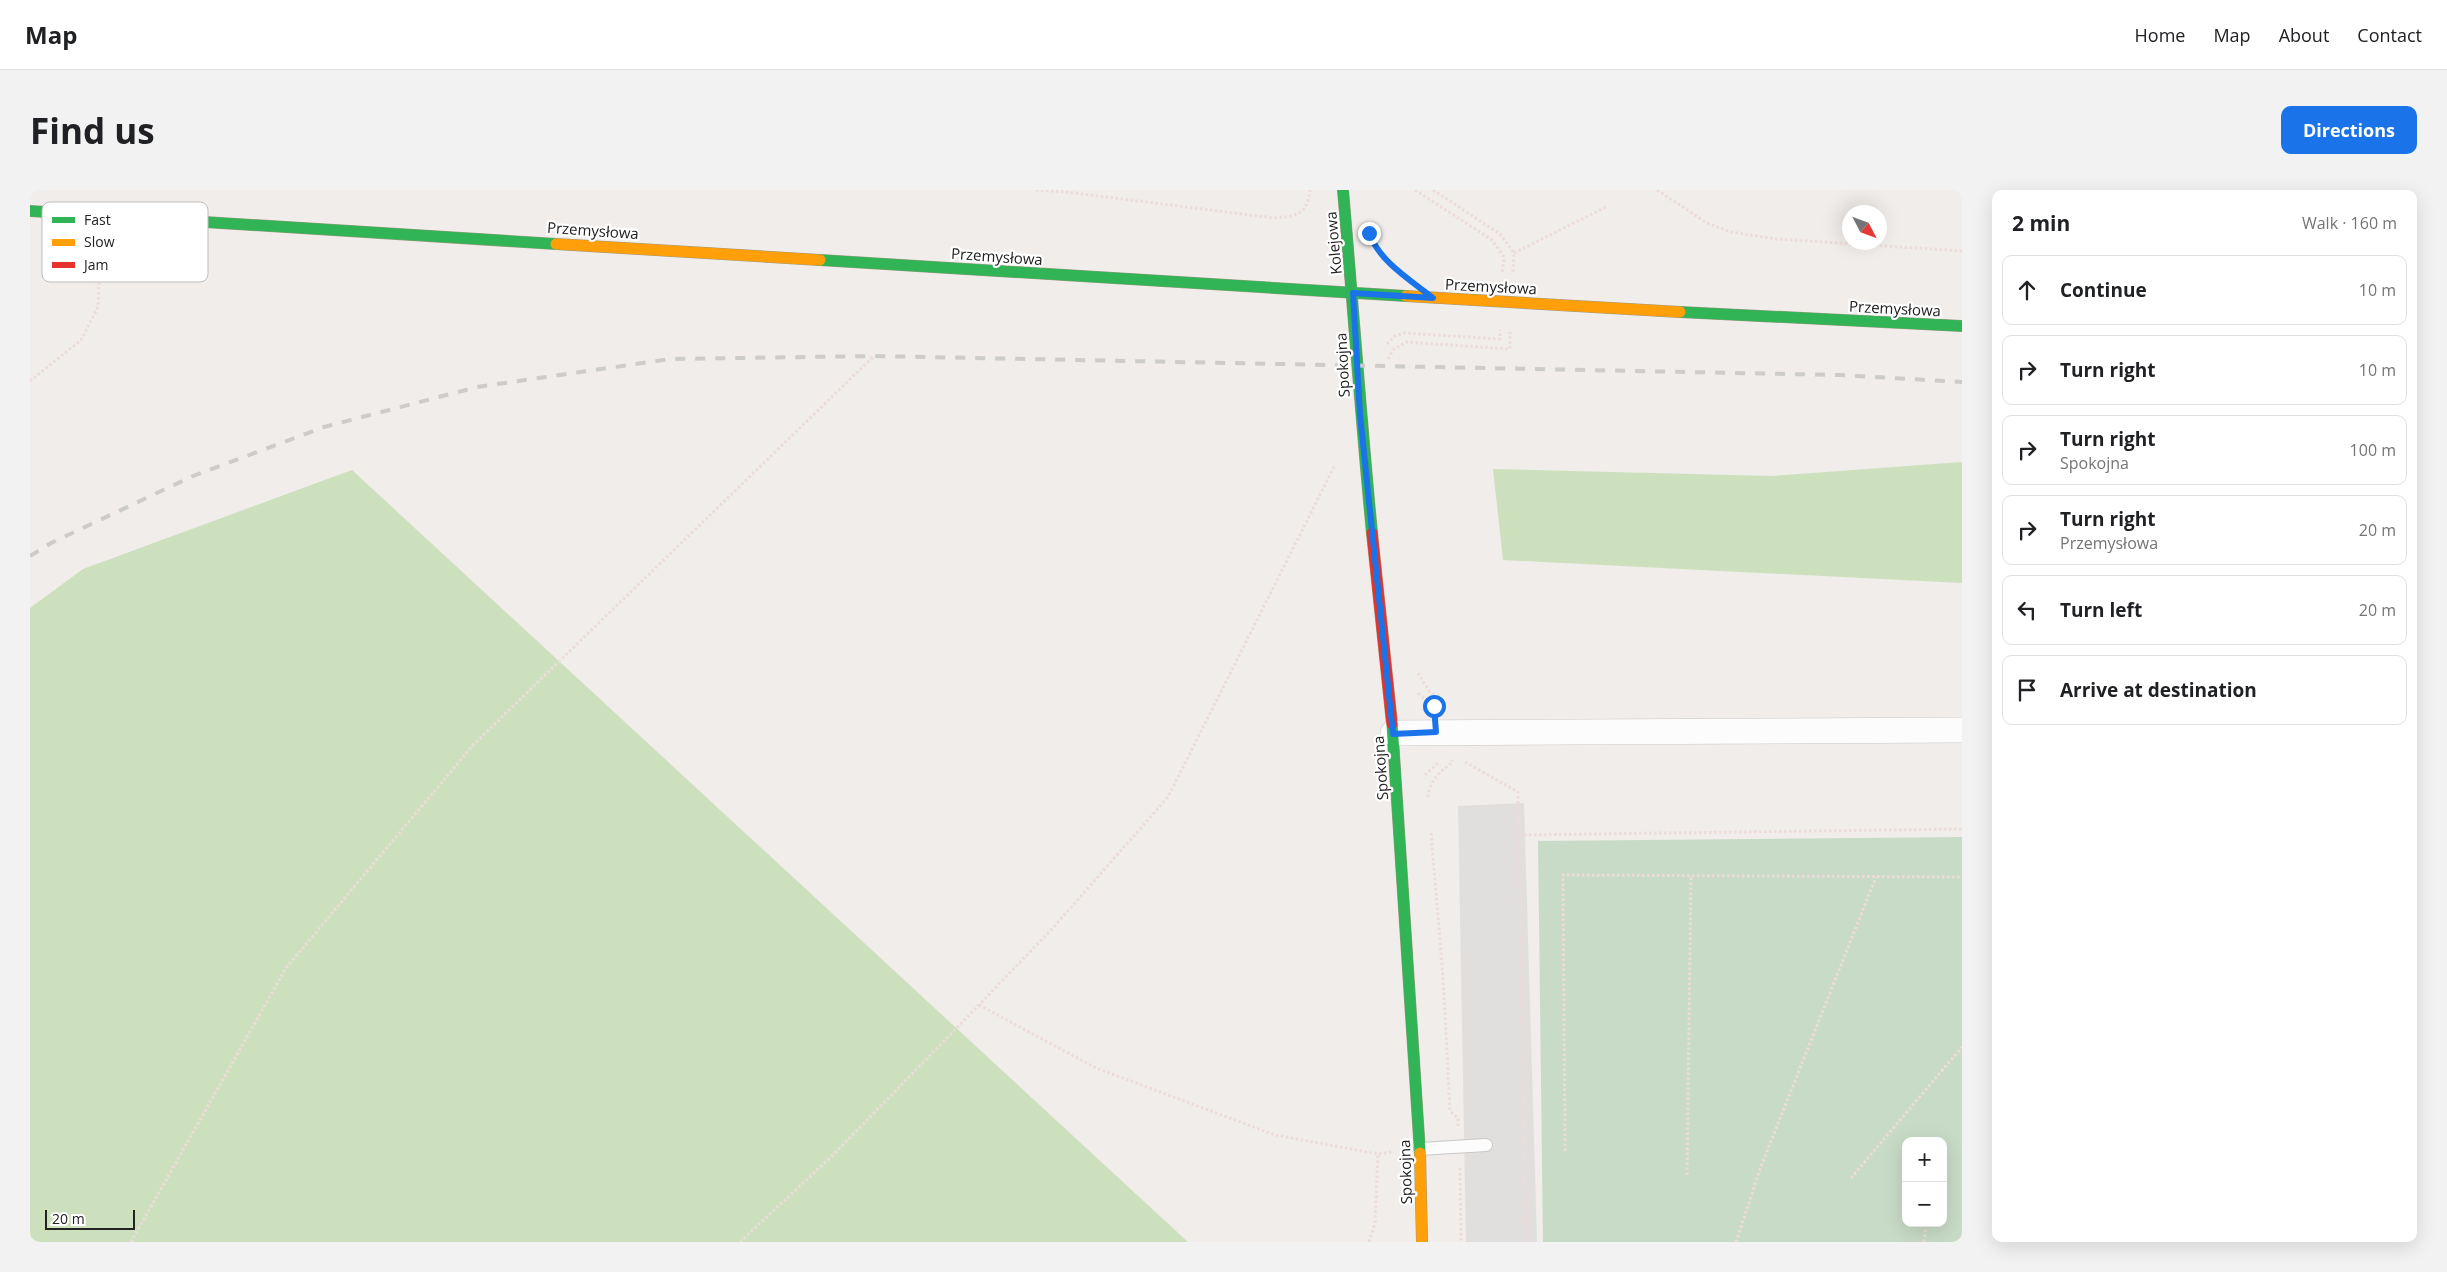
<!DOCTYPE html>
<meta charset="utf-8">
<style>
body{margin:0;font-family:"Open Sans",sans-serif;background:#f2f2f2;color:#202124}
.controls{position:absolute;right:15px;bottom:15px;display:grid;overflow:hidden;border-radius:10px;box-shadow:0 5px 20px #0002}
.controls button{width:45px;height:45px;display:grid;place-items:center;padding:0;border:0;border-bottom:1px solid #e0e0e0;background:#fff;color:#202124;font:25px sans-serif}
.compass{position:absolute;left:1812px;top:15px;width:45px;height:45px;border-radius:50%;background:#fff;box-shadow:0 5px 20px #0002;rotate:131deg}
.scale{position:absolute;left:15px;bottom:12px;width:90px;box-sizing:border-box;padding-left:5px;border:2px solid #222;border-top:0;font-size:14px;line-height:18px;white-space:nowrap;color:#222;-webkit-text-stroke:4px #fff;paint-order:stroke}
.stop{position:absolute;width:15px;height:15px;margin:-11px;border:4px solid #1a73e8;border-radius:50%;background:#fff}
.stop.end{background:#1a73e8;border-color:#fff;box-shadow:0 1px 5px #0008}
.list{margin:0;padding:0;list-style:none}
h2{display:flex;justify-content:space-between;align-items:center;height:65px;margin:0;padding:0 20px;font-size:21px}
h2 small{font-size:16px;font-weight:400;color:#757577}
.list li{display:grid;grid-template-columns:32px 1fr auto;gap:15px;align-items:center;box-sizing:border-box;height:70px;margin:0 10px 10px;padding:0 10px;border:1px solid #e0e0e0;border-radius:10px}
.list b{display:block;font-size:19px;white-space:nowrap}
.list p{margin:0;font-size:16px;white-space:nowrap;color:#757577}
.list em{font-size:16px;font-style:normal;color:#757577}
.icon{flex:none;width:28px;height:28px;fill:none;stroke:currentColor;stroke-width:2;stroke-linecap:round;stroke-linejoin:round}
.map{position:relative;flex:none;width:1932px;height:1052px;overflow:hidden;border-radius:10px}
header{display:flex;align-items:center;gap:30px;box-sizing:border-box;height:70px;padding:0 25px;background:#fff;border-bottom:1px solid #e0e0e0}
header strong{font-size:24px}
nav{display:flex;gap:28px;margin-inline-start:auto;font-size:18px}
.intro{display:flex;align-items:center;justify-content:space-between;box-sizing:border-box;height:120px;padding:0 30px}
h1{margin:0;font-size:35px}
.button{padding:12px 22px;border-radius:10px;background:#1a73e8;color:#fff;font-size:18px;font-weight:700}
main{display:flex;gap:30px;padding:0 30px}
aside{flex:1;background:#fff;border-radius:10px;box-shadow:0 5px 20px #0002}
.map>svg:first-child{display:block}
.forest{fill:#cde0be}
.cemetery{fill:#c8dbc6;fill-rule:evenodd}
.parking{fill:#e0dfde}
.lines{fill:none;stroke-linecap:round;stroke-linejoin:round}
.lane-casing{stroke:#c9c8c6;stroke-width:14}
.street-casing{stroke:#c9c8c6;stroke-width:26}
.fast-casing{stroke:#9b9a80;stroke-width:12}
.slow-casing{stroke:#9b9a80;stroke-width:12}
.jam-casing{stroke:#9b9a80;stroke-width:12}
.path{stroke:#eddbda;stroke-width:3;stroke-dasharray:2.5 2.5;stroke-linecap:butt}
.lane{stroke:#fdfcfc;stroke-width:12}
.street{stroke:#fdfcfc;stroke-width:25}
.fast{stroke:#30b455;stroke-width:11}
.slow{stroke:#ff9f0a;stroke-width:11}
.jam{stroke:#e5322d;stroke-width:11}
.rail{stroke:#cccccb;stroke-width:4;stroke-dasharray:10 10;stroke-linecap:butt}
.route{stroke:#1a73e8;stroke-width:6}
.labels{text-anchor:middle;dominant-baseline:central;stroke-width:4.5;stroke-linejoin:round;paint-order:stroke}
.street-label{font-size:15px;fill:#222;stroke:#fff}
.key{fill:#fff;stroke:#bdbdbd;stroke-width:1}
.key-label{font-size:14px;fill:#222}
</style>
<header>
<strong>Map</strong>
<nav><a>Home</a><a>Map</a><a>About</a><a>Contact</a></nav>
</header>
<div class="intro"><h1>Find us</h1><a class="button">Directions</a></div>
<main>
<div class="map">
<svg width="1932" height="1052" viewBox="0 0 1932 1052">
<rect width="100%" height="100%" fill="#f0edea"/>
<path class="forest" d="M1932 272V393L1473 370 1463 279 1742 286Z
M322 280 1158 1052H0V418L53 379Z"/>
<path class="cemetery" d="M1932 647V1052H1513L1508 651ZM1876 951H1913V1033H1876Z"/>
<path class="parking" d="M1494 613 1507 1052H1436L1428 616Z"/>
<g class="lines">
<g class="lane-casing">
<path id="lane" d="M1390 959 1456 955"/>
</g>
<g class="street-casing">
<path id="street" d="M1363 543 1932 540"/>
</g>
<g class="fast-casing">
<path id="fast" d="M1313 0C1323 115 1331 229 1342 343
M0 21 526 54
M790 70 1376 106
M1650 122 1932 136
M1362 534 1390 963"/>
</g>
<g class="slow-casing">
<path id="slow" d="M526 54 790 70
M1376 106 1650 122
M1390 963 1392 1052"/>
</g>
<g class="jam-casing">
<path id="jam" d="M1342 343 1362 534"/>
</g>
<path class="path" d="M1006 0 1036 2 1244 28C1267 26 1277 25 1280 0
M1385 0 1462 50 1474 67 1472 84
M1403 0 1470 44 1484 63 1483 83
M1627 0 1677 33 1701 42 1747 49 1932 61
M1349 63 1363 76
M1484 63 1576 17
M1357 154 1365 146 1374 143 1470 149V140
M1358 169 1363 160 1376 152 1480 159V142
M0 191 51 150 68 117 71 53
M1388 483 1400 502 1417 515
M1388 503 1400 514
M1435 572 1488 602 1496 1052
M1395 585 1409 572
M1398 607C1400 590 1409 582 1422 573V570
M1401 643 1413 787 1420 921 1428 928V936
M1489 645 1932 639
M949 815 1066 878 1245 945 1348 964
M1535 961 1533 685 1932 687
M1430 978 1431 1052
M1657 985 1661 686
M1821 988 1932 857
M101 1052 256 778 444 554 844 166
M710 1052 802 966 949 815 1022 739 1138 607 1305 275
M1339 1052 1345 1033 1348 964 1362 962
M1706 1052 1730 979 1846 687
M1894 1052 1896 1033"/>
<use href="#lane" class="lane"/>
<use href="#street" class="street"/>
<use href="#fast" class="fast"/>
<use href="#slow" class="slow"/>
<use href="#jam" class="jam"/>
<path class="rail" d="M0 366 21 353 163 286 294 237 447 197 640 169 844 166 1809 185 1932 192"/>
</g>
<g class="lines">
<path class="route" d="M1339 43C1350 72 1379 89 1403 108L1323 103 1330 224 1363 544 1406 542 1404 516"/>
</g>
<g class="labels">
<g class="street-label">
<text transform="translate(563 40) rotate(4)">Przemysłowa</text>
<text transform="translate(1303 53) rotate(-95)">Kolejowa</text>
<text transform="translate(967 66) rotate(4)">Przemysłowa</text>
<text transform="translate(1461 96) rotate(3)">Przemysłowa</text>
<text transform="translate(1865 118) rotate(3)">Przemysłowa</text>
<text transform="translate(1312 175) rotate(-93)">Spokojna</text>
<text transform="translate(1350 578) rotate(-94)">Spokojna</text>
<text transform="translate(1375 982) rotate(-92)">Spokojna</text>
</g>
</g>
<rect x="12" y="12" width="166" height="80" rx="8" class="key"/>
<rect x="22" y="27" width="23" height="6" fill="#30b455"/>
<rect x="22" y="49" width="23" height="7" fill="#ff9f0a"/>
<rect x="22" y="72" width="23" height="6" fill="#e5322d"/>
<g class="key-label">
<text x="54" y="35">Fast</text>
<text x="54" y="57">Slow</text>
<text x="54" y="80">Jam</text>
</g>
</svg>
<div class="controls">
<button>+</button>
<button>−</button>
</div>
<svg class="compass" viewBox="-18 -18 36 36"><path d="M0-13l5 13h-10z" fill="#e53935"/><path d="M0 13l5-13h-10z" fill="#757577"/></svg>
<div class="scale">20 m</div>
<div class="stop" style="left:1404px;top:516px"></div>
<div class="stop end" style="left:1339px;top:43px"></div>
</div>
<aside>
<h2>2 min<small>Walk · 160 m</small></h2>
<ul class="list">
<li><svg class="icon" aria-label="ahead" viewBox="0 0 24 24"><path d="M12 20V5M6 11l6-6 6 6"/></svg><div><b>Continue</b></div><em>10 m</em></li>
<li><svg class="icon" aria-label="right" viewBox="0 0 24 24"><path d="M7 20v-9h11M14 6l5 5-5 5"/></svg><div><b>Turn right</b></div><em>10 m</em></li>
<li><svg class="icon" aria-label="right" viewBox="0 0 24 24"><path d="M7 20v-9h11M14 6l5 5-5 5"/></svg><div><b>Turn right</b><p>Spokojna</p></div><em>100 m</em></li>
<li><svg class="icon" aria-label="right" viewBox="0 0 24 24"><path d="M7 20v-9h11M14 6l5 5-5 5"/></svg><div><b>Turn right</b><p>Przemysłowa</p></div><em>20 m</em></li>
<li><svg class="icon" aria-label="left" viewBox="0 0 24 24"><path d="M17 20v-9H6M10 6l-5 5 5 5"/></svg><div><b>Turn left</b></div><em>20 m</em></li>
<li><svg class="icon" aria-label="arrive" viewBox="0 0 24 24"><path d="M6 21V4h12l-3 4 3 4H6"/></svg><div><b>Arrive at destination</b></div></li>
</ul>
</aside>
</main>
